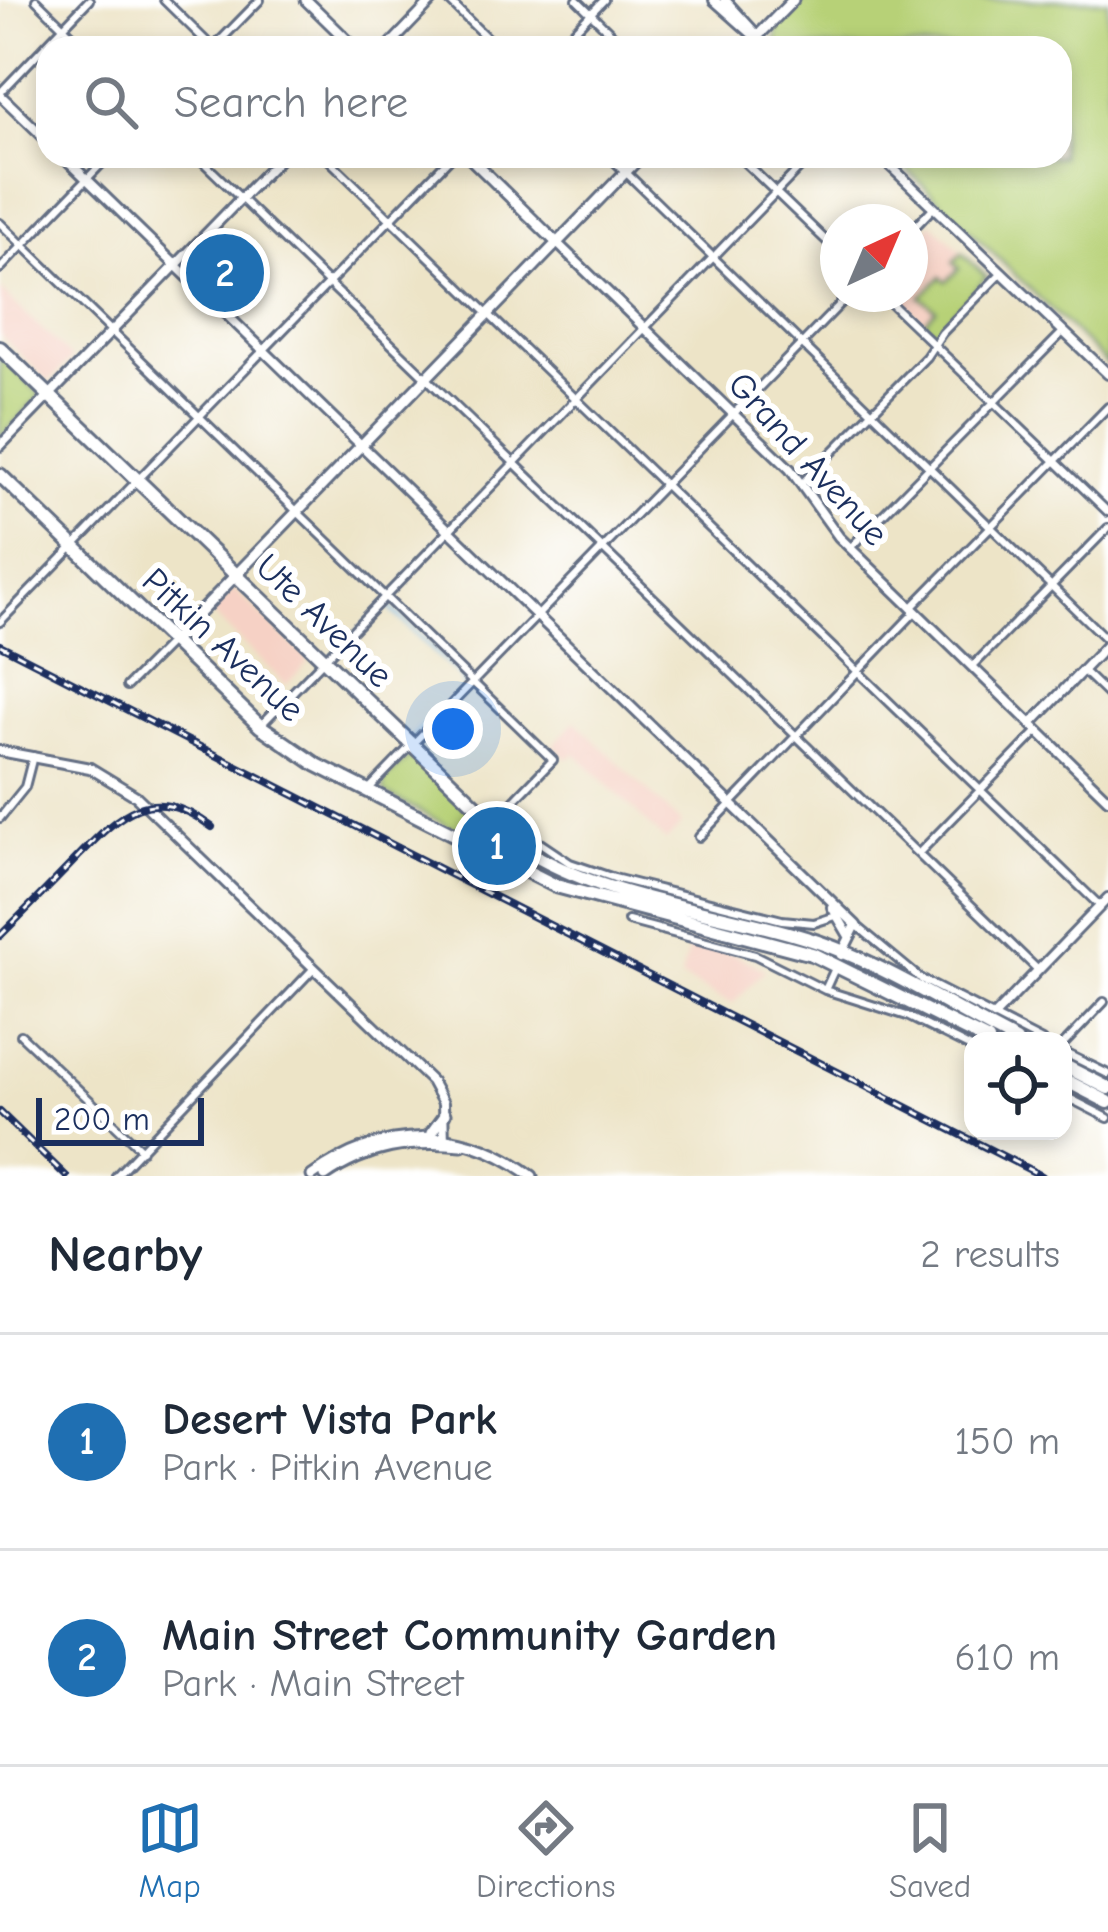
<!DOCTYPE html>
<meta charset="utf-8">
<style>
body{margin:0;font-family:"Comic Neue",sans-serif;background:#f6f6f7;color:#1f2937}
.controls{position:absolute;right:36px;bottom:36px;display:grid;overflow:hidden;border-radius:24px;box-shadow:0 6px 18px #0003}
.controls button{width:108px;height:108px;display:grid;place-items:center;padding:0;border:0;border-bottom:3px solid #e0e1e3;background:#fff;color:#1f2937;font:60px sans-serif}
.compass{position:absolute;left:820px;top:204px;width:108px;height:108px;border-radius:50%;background:#fff;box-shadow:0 6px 18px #0003;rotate:44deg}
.scale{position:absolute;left:36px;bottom:30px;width:168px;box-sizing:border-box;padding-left:12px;border:6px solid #1b2f5e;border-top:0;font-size:33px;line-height:42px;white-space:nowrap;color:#1b2f5e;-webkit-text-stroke:9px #fff;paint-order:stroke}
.you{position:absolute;left:453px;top:729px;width:42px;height:42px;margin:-30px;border:9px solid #fff;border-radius:50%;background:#1a73e8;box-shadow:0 0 0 18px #1a73e833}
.badge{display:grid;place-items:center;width:78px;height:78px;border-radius:50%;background:#1f6fb2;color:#fff;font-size:39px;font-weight:700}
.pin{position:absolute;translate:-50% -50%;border:6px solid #fff;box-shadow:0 3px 12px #0006}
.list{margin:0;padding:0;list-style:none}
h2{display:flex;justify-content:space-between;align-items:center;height:156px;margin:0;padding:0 48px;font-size:51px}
h2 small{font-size:39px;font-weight:400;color:#747a83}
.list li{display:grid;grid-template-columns:78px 1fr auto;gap:36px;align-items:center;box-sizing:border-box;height:216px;padding:0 48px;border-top:3px solid #e0e1e3}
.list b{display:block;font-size:45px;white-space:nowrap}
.list p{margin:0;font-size:39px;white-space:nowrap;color:#747a83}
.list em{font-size:39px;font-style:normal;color:#747a83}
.icon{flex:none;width:66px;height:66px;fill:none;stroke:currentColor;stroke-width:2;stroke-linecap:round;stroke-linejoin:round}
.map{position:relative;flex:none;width:1108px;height:1176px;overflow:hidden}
.search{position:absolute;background:#fff;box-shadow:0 6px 18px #0003;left:36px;right:36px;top:36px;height:132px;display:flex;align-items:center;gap:30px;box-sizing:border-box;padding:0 42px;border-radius:36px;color:#747a83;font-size:45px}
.sheet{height:588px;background:#fff}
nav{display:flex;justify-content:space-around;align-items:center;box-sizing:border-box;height:168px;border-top:3px solid #e0e1e3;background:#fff;font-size:33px;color:#747a83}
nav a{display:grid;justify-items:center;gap:6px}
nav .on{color:#1f6fb2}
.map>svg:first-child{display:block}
.built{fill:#f6d1c5}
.green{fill:#b7d177;stroke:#69806a;stroke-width:3}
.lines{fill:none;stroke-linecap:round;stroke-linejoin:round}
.stream{stroke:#70b9e8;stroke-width:3}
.minor-casing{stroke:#646e83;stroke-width:12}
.tertiary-casing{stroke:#646e83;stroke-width:14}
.secondary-casing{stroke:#646e83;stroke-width:15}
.primary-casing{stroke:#646e83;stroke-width:18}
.minor{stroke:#fff;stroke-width:6}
.tertiary{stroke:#fff;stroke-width:8}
.secondary{stroke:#fff;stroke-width:9}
.primary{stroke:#fff;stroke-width:12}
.rail-casing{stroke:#1b2f5e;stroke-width:8}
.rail{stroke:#fff;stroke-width:3;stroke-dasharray:9;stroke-linecap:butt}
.labels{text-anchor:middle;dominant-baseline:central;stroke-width:12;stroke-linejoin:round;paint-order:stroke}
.street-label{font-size:36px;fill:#1b2f5e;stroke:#fff}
</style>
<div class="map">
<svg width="1108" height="1176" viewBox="0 0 1108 1176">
<rect width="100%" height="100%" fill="#fff"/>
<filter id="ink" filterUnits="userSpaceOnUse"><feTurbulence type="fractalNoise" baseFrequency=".00833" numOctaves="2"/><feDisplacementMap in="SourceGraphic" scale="24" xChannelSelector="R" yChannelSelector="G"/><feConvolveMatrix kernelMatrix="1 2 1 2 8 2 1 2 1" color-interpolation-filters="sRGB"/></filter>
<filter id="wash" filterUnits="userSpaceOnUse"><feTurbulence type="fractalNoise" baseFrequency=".004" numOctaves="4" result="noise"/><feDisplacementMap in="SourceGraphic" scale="48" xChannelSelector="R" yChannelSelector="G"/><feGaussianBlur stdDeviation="2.7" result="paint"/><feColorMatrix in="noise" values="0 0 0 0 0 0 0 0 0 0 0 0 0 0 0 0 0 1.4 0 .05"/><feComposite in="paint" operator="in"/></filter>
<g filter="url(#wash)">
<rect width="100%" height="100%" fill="#ede4c7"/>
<path class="built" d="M932 223 988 277 934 332 895 294H910V246Z
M0 289 72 358 49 382 0 335Z
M234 589 309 661 286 685 211 613Z
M575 721 682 824 666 841 575 753 568 759 553 745Z
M690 943 734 954 765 970 732 1004 681 978Z"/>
<path class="green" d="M802 0H1108V365L893 156H1060V48H781L776 43 777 26Z
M962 253 987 277 935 332 924 322 936 309 920 297 941 277 946 281 959 269 953 262Z
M0 355 41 395 0 439Z
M412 754C447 788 481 827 522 854 596 903 694 914 779 936L778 940 558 882 384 793V780Z"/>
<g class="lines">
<path class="stream" d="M331 658 386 604 464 680 463 686
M413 737 441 709"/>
</g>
</g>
<g filter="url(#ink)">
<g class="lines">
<g class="minor-casing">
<path id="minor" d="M36 0 85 48
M164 0 213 48 260 0
M448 0 497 48
M577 0 626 48
M557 48 604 0
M0 93 89 0
M197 156 1038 970
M325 156 1100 906
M609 156 1108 641
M738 156 838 252
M0 223 553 760 494 821
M910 232 933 208
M0 269 109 156
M881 294 1108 512
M801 484 926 357 942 333 1002 272
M850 548 1064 331
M911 608 1108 407
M0 622 452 156
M972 667 1108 528
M1082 670 1108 695
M127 686 172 641
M260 726 811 156
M367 791 850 294
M500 816 570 863 614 878 782 920 814 923 839 915
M0 818 25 787 33 756
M699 837 915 612
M918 854 1038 731
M628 921 755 955 825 990 907 1016 973 1049
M856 925 921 979 1042 1041
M825 990 836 966
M21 1035 142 1150
M1063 1045 1104 1002
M1063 1052 1108 1074
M1063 1095 1108 1118
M116 1176 314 968"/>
</g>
<g class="tertiary-casing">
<path id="tertiary" d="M714 0 768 48
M725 0 756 34
M387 48 433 0
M0 95 48 141
M63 156 856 925 841 955
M880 156 1108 374
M557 243 790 469 839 537 1108 799
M0 446 282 156
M1031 724 1108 644
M0 751 90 768 136 796 431 1081 443 1103 444 1143
M832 907 849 936
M994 1016 1108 898"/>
</g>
<g class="secondary-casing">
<path id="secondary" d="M306 0 355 48
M746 48 793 0
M468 156 557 243
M172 641 641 156
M431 1133 445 1114
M312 1176C382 1125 462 1124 532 1176
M325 1176C368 1146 411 1140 462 1145"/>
</g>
<g class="primary-casing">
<path id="primary" d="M0 348 517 845C601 899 704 908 799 936 870 956 949 1007 1016 1041
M0 475 260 726 317 765 556 886 812 954 988 1041
M1063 1065 1108 1088
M1063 1079 1108 1102"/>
</g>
<use href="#minor" class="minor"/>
<use href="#tertiary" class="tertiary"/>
<use href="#secondary" class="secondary"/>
<use href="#primary" class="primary"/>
<g class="rail-casing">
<path id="rail" d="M0 645 1042 1176
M0 936C24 912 48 888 72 863 117 817 148 779 212 827
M0 1112 66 1176"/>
</g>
<use href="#rail" class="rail"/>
</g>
</g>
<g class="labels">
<g class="street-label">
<text transform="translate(808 459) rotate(48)">Grand Avenue</text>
<text transform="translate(324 621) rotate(44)">Ute Avenue</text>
<text transform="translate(223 645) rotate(43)">Pitkin Avenue</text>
</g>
</g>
</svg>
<div class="controls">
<button><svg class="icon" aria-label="locate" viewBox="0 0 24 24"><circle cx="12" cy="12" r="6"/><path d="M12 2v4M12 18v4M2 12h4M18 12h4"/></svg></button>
</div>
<svg class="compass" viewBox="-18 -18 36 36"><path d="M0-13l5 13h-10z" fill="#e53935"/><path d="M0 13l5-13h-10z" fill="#747a83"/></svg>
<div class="scale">200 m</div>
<div class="you"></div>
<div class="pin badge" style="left:497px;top:846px">1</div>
<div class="pin badge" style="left:225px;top:273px">2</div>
<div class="search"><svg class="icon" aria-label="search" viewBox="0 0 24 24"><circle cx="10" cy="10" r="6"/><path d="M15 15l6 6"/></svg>Search here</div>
</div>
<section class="sheet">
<h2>Nearby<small>2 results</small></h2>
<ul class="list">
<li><span class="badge">1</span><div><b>Desert Vista Park</b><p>Park · Pitkin Avenue</p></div><em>150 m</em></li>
<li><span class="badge">2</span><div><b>Main Street Community Garden</b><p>Park · Main Street</p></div><em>610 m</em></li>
</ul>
</section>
<nav>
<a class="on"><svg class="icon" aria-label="map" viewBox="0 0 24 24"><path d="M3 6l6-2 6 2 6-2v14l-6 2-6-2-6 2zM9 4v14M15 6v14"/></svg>Map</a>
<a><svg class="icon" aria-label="directions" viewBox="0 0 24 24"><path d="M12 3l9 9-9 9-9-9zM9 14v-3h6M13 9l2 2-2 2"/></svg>Directions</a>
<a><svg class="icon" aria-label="saved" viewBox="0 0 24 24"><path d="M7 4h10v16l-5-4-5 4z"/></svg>Saved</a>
</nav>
